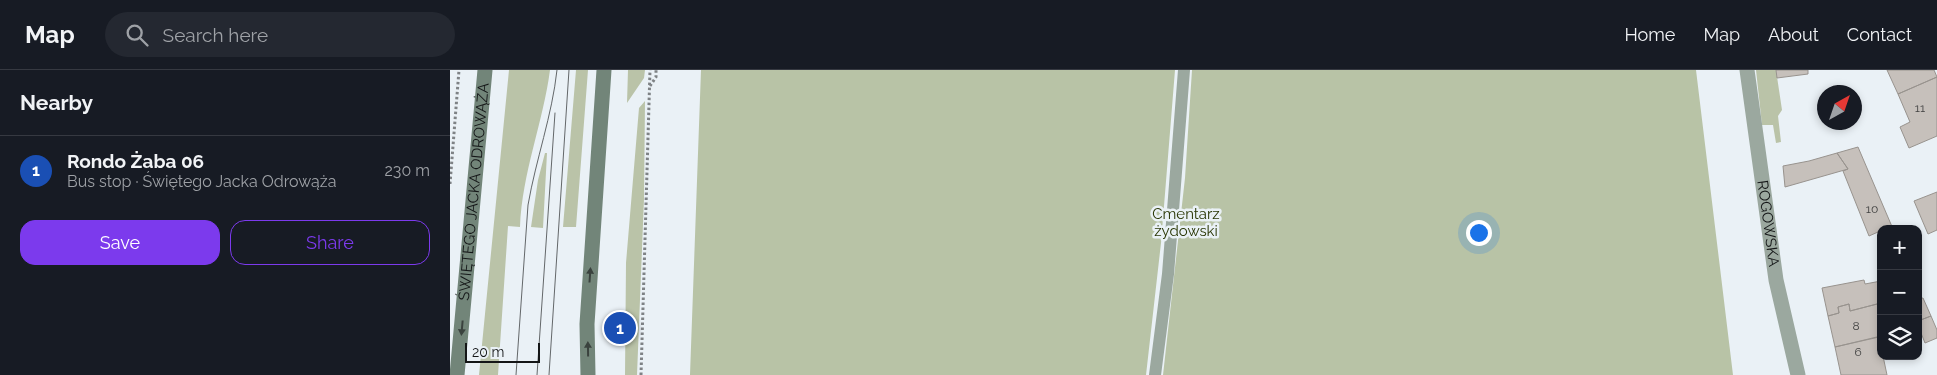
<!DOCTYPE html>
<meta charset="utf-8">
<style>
body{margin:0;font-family:Raleway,sans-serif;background:#242831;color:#f1f3f6}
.controls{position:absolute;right:15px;bottom:15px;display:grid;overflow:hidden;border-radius:10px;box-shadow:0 2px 8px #0003}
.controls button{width:45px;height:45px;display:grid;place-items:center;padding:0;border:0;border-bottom:1px solid #363941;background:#171b24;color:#f1f3f6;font:25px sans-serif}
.compass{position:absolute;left:1367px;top:15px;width:45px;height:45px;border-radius:50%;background:#171b24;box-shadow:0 2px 8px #0003;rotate:40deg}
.scale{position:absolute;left:15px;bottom:12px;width:75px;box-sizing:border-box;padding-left:5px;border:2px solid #141617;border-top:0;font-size:14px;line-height:18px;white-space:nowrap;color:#141617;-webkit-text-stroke:4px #eaf1f6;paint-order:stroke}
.you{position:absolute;left:1028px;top:162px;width:18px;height:18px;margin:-12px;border:4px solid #fff;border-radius:50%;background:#1a73e8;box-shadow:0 0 0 8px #1a73e833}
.badge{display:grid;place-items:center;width:32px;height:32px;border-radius:50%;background:#7c3aed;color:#fff;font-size:16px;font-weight:700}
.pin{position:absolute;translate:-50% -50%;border:2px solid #fff;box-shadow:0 1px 5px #0006}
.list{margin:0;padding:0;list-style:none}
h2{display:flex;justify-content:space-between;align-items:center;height:65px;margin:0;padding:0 20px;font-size:21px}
h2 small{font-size:16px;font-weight:400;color:#9ea1a6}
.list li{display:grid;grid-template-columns:32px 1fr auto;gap:15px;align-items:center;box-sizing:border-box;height:70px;padding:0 20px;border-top:1px solid #363941}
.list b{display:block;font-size:19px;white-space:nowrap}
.list p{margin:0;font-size:16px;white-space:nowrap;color:#9ea1a6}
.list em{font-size:16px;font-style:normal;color:#9ea1a6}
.actions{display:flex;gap:10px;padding:15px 20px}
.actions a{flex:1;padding:11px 0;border:1px solid #7c3aed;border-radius:15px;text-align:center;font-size:18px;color:#7c3aed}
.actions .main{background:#7c3aed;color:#fff}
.icon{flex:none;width:28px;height:28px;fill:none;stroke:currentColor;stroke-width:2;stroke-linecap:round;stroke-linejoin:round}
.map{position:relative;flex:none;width:1487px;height:305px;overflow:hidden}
header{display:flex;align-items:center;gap:30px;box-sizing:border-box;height:70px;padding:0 25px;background:#171b24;border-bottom:1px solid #363941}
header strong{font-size:24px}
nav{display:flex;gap:28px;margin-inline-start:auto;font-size:18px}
.search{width:350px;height:45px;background:#242831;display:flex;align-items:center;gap:12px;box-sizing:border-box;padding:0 18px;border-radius:28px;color:#9ea1a6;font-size:19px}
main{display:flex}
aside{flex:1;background:#171b24}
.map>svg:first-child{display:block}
.green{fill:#bac3a8}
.forest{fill:#b8c3a6}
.building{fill:#c6c0bb;stroke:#98938e}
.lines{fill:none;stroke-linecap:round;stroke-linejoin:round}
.path{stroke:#7e8285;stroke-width:3;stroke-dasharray:2.5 2.5;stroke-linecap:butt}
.service{stroke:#9ba89f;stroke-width:12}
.minor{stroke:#9ba89f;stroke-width:15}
.secondary{stroke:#728579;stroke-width:15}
.tram{stroke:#636769;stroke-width:1}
.oneway{fill:#3a423e}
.labels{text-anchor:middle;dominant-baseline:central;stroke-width:5;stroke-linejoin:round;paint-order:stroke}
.number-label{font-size:12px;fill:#404040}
.street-label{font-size:15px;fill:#141617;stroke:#eaf1f6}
.park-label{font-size:15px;fill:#293604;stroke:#eaf1f6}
</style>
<header>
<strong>Map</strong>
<div class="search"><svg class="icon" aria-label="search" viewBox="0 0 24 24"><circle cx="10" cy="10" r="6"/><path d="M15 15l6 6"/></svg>Search here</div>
<nav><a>Home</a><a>Map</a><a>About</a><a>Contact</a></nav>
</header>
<main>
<aside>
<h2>Nearby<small></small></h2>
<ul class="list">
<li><span class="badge" style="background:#1a4fb4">1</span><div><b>Rondo Żaba 06</b><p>Bus stop · Świętego Jacka Odrowąża</p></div><em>230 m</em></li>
</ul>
<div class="actions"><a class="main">Save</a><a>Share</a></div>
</aside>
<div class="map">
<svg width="1487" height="305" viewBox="0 0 1487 305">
<rect width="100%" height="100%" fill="#eaf1f6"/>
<path class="green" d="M59 0H100C93 53 72 103 70 157L58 156 48 305H29Z
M126 0H138L126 157H113Z
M178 0H195L194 8 177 33Z
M1306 0H1326L1332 40 1328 46 1331 72 1326 73 1323 55H1312Z
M195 31 194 129 187 305H175L176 193 189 38Z
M95 83H97L93 158 81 157 88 110Z"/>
<path class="forest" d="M251 0H725L711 173 696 305H240Z
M742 0H1246L1283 305H713L735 108Z"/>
<path class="building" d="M1326 0H1358V4L1327 8Z
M1437 0H1484L1487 7 1448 24Z
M1487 7V66L1459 78 1450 57 1460 52 1448 24Z
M1408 77 1443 159H1431L1430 167 1428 162 1419 166 1393 101 1398 99 1387 83Z
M1387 83 1398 99 1335 117 1333 96 1359 91Z
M1487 122V160L1478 164 1464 131Z
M1414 210 1415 214 1431 211V233L1400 241 1399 234 1388 237 1389 243 1378 246 1372 218Z
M1473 228 1481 246 1468 251V229Z
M1431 233V266L1385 277 1378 246 1389 243 1388 237 1399 234 1400 241Z
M1481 246 1487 260V268L1475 273 1471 263 1468 264V251Z
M1429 267 1431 286H1433L1437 305H1391L1385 277Z"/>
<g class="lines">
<path class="path" d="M200 16 206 7V0
M0 114 9 0
M191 305 200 0"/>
<path class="service" d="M705 305 718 204 734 0"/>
<path class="minor" id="s1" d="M1297 0 1326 210 1348 305"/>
<g class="secondary">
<path id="s2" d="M7 305 35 0"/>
<path d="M138 305 137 254 154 0"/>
</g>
<path class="tram" d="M66 305 78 135C86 89 102 46 107 0
M87 305 105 43
M99 305 119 0"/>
</g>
<defs><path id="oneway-solid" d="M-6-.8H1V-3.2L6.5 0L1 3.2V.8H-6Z" transform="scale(1.25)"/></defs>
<g class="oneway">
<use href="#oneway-solid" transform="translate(140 205) rotate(-86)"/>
<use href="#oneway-solid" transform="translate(12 258) rotate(95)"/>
<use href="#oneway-solid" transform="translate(138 279) rotate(-91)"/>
</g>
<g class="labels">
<g class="number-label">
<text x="1470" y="38">11</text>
<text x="1422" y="139">10</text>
<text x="1406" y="256">8</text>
<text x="1408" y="282">6</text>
</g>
<g class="street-label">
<text stroke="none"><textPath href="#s2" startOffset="184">ŚWIĘTEGO JACKA ODROWĄŻA</textPath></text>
<text stroke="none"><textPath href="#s1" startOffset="155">ROGOWSKA</textPath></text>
</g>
<g class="park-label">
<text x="736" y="144">Cmentarz<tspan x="736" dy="17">żydowski</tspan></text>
</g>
</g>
</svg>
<div class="controls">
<button>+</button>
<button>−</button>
<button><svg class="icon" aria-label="layers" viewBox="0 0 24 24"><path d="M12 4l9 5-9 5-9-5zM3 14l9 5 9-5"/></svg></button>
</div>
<svg class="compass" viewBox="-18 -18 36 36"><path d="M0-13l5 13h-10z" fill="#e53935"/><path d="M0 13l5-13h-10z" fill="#9ea1a6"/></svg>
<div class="scale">20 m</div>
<div class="you"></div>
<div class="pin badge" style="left:170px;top:258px;background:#1a4fb4">1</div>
</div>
</main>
